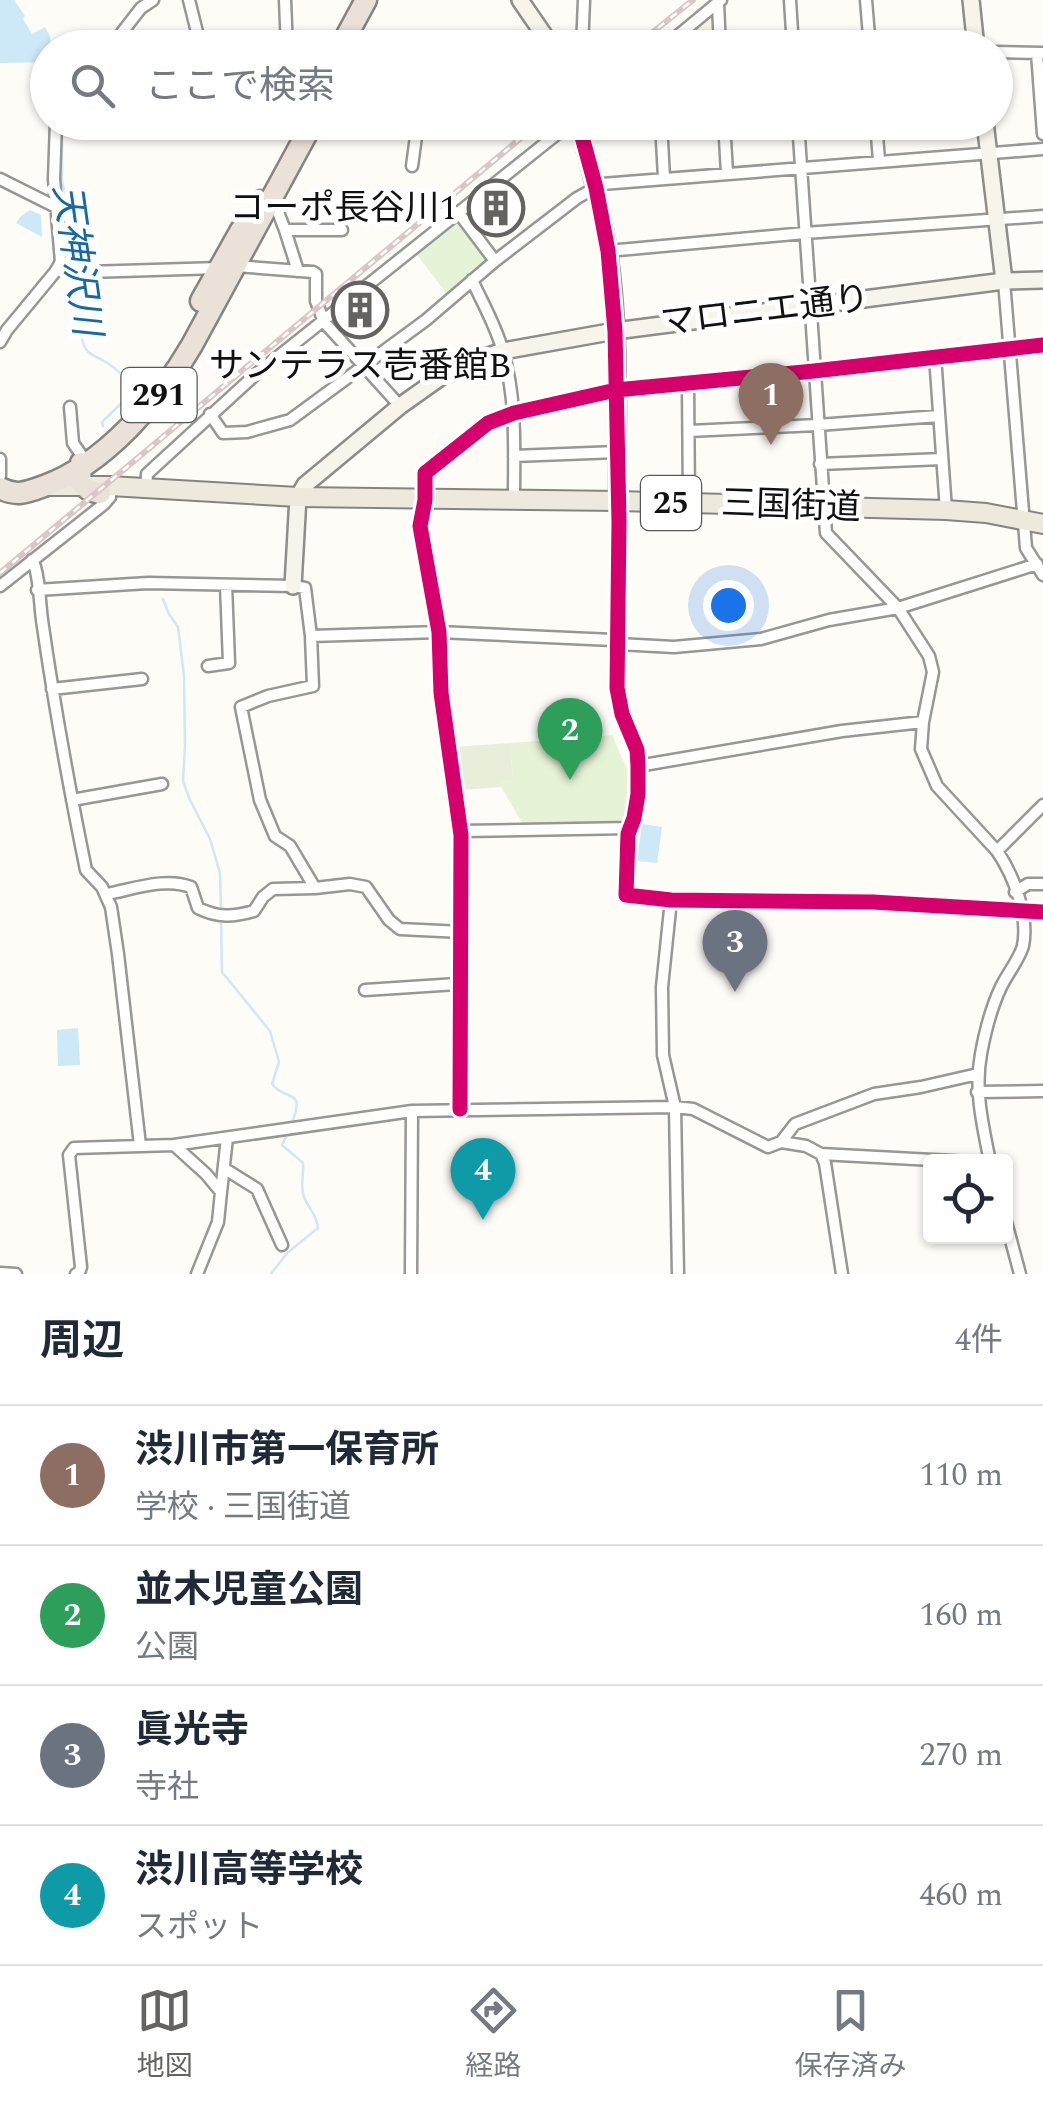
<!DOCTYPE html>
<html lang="ja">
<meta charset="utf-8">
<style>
body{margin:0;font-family:Spectral,"Noto Sans JP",serif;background:#f6f6f7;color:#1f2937}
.controls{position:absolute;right:30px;bottom:30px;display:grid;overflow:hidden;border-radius:10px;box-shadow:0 2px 8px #0004}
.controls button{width:90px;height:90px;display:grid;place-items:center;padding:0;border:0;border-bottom:2px solid #e0e1e3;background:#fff;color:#1f2937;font:50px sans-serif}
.you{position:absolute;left:728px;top:605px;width:35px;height:35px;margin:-25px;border:8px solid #fff;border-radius:50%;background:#1a73e8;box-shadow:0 0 0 15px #1a73e833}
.badge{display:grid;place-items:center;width:65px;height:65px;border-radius:50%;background:#646362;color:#fff;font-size:32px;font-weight:700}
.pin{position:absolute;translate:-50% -82px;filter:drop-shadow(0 2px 5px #0008)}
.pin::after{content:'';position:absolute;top:52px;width:35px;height:30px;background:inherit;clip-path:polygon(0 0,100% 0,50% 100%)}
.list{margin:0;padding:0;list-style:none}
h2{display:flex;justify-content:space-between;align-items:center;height:130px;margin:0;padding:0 40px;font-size:42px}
h2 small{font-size:32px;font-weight:400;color:#747a83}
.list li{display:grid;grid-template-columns:65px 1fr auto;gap:30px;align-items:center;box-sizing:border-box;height:140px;padding:0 40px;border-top:2px solid #e0e1e3}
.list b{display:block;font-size:38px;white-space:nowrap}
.list p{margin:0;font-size:32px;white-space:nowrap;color:#747a83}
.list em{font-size:32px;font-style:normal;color:#747a83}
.icon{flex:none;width:55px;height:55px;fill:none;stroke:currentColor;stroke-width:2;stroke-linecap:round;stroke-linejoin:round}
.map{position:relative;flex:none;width:1043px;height:1274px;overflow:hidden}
.search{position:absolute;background:#fff;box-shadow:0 2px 8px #0004;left:30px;right:30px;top:30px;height:110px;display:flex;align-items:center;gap:25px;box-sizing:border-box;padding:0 35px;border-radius:55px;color:#747a83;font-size:38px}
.sheet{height:690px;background:#fff}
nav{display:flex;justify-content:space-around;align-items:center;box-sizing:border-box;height:140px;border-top:2px solid #e0e1e3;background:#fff;font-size:28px;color:#747a83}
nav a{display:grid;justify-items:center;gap:5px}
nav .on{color:#646362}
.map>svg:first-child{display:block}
.farmland{fill:#f9f7e4}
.green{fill:#e7f3d7}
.cemetery{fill:#e9eedb}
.water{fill:#cde8f7}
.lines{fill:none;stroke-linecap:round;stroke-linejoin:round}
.stream{stroke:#cde8f7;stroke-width:2.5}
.street-casing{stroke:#979795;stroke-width:15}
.secondary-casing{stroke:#8e8d8b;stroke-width:20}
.primary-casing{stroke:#858482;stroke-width:22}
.highway-casing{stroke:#858482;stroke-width:25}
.street{stroke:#fffffe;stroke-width:10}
.secondary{stroke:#f6f4eb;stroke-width:15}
.primary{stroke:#ede9dc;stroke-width:18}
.highway{stroke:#eae1d8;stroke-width:20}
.rail-casing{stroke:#d9c6c7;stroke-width:6}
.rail{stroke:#fff;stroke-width:2.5;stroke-dasharray:8;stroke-linecap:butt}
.cycleway-casing{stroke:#fff;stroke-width:21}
.cycleway{stroke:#d6006c;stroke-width:15}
.labels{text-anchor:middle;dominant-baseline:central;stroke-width:10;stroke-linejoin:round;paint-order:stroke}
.shield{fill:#fff;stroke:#585858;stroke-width:2.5}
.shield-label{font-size:32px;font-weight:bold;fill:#111}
.poi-label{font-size:35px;fill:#111;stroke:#fff;text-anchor:end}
.street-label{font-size:35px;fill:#111;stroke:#fff}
.water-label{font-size:38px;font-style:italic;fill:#1768a6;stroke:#fff}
</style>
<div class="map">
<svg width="1043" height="1274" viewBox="0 0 1043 1274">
<rect width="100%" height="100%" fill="#fdfcf7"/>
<path class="farmland" d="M709 12 716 15 718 47 669 48Z"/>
<path class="green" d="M457 218 487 256 488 262 446 293 415 252Z
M613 735C625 775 645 778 626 825L524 826 501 787 500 781 513 779 510 743Z"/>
<path class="cemetery" d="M510 743 513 780 501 781V787L460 790 453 747Z"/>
<path class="water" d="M0 0H14L25 16 23 19 32 34 45 27 50 36 51 47 48 48 47 62 0 63Z
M30 210 41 215 42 237 16 223 21 216Z
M642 824 662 827 657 863 637 861Z
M78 1028 80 1065 58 1066 57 1030Z"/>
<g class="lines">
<path class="stream" d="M62 122V182L80 245 82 266
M82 274V339C86 355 92 354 104 361 114 366 123 376 131 383L130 395 102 422 103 426
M163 599 169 614 178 627 184 676 185 745 183 781 190 800 210 839 220 873 221 911
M221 919 222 972 270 1031 279 1062 272 1084C286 1103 307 1086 291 1125
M271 1274 287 1253 318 1228C317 1215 309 1209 304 1197 300 1186 304 1174 303 1163L282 1145 288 1132"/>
<g class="street-casing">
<path id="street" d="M189 0 201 48
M285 0 287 48
M790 0 793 48
M866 0 870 48
M718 3 720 48
M110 48 141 8 153 0
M582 48 584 0
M663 48 721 0
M996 52 1042 53
M1037 53 1043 134
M661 122 664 178
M724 122 727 173
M798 122 826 533 898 608 929 656 933 672 923 722 921 749 937 786 997 851C1014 876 1029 916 1023 946 1019 960 1007 974 1001 987 991 1008 985 1032 981 1054 974 1091 983 1126 990 1162
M876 122 879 161
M412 166 418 122
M0 179 58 208
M260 196 276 207 285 230H342
M458 212 495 261
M285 230 298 271
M608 251 805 233 1043 216
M60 263 69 269 88 272 219 268
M236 266 313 272 316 274V301L324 322 400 406
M472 280C483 304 497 328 503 352 517 400 514 450 514 500
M1004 281 1026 548 1043 575
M0 342 7 330 55 272 61 262 54 179 56 122
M935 356 946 510
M688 383 689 503
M70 407 73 443 82 456
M210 414 223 433 247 432 290 420 426 320 495 261 577 198 602 184 1043 149
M689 431 818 425 939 416
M514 456 617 452
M0 459V476
M820 464 942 459
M146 491 147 474 255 375 572 122
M618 501 617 688 622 714 637 750 638 766V794L634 818 628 834 626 895 671 900 873 902 1043 912
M32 560C39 570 40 606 42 620 54 704 69 787 86 870L102 887 111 907 118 954 140 1145
M0 586 104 504 110 497V486
M37 590 148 583 293 586 305 588 311 636 313 686 268 696 241 707 260 800 275 836 290 846 315 888 350 884 366 887 389 920 400 929 462 932
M311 636 439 632 613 640 618 644 674 647 761 639 829 620 898 608 1037 564
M208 666 229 663 226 585
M52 689 142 679
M638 766 842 731 923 722
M72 800 162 784
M461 831 630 828
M997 851 1043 805
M1015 892 1028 884H1043
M107 894C134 889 165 877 191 887L198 908C218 918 233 917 254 911L263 897 273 889 315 888
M671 900 662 987 663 1055 675 1107 678 1274
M365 990 457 984 461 989
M977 1092 1043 1091
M460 1109 461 835 441 693 439 632 420 526 425 500V473L488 423 514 413 616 390 814 371 1043 345
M781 1142 806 1146 821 1154 825 1163 842 1274
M174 1145 206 1174 221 1192 218 1222 197 1274
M821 1154 970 1162
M225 1169 257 1189 282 1245
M221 1192 227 1138
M1006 1222 1020 1274
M0 1273 16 1274
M76 1274 79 1273 81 1267 69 1155 74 1148 174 1145 412 1111 675 1107 693 1109 768 1147 781 1142 795 1124 874 1094 921 1087 978 1074
M411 1274 412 1111"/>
</g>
<g class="secondary-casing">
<path id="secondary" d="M520 0 553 48
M971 0 976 48
M578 122C589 164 601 206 608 249 621 332 616 418 618 501
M985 122 1004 281
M293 586 298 497 305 485 400 406 455 367 503 351 615 331 1004 281 1043 280"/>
</g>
<g class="primary-casing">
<path id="primary" d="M45 486H110L298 497 618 501 946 510 986 513 1043 524"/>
</g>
<g class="highway-casing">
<path id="highway" d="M340 48 366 0
M201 301 241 230
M81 463 80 482 89 490 100 493
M0 488C16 497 28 492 44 486 104 465 161 399 192 345L313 122"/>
</g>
<use href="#street" class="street"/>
<use href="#secondary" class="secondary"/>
<use href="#primary" class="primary"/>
<use href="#highway" class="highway"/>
<g class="rail-casing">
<path id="rail" d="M633 48 693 0
M0 573 540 122"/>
</g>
<use href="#rail" class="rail"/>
<g class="cycleway-casing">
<path id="cycleway" d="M578 122 596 188 608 251 615 331 619 522 617 688 622 714 637 750 638 766V794L634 818 628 834 626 895 671 900 873 902 1043 912
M460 1109 461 835 441 693 439 632 420 526 425 500V473L488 423 514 413 616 390 814 371 1043 345"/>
</g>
<use href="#cycleway" class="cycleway"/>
</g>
<defs>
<g id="building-ring" transform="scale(2.875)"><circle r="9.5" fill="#fff" stroke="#646362" stroke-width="1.5"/><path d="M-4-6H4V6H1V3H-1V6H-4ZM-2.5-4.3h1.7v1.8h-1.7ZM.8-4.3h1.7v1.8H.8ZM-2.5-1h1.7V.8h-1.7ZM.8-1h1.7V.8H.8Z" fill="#646362"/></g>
</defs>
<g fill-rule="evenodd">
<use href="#building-ring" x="496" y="208"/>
<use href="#building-ring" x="360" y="310"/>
</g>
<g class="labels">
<g class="shield">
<rect x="121.5" y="368" width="75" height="54" rx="8"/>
<rect x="641" y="476" width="60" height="54" rx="8"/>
</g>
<g class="shield-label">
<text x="159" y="395">291</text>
<text x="671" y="503">25</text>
</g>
<g class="poi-label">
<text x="457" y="208">コーポ長谷川1</text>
<text x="360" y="366" text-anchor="middle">サンテラス壱番館B</text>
</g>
<g class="street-label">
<text transform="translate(765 311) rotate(-7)">マロニエ通り</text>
<text transform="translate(791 506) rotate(2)">三国街道</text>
</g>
<g class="water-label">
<text transform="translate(76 260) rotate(82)">天神沢川</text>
</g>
</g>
</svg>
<div class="controls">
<button><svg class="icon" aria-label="locate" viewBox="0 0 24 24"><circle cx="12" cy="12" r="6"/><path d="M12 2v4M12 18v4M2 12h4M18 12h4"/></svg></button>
</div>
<div class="you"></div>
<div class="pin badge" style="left:771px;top:445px;background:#8d6e63">1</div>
<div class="pin badge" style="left:570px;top:780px;background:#2e9e5b">2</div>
<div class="pin badge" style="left:735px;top:992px;background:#6b7280">3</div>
<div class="pin badge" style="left:483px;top:1220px;background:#0f9aa8">4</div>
<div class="search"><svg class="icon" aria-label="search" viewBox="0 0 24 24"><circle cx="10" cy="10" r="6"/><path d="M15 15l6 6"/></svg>ここで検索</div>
</div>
<section class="sheet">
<h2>周辺<small>4件</small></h2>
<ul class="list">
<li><span class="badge" style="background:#8d6e63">1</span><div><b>渋川市第一保育所</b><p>学校 · 三国街道</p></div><em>110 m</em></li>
<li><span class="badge" style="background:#2e9e5b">2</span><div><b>並木児童公園</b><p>公園</p></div><em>160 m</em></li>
<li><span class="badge" style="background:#6b7280">3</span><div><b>眞光寺</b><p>寺社</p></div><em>270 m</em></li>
<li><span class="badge" style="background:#0f9aa8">4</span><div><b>渋川高等学校</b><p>スポット</p></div><em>460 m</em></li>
</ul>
</section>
<nav>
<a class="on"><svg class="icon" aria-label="map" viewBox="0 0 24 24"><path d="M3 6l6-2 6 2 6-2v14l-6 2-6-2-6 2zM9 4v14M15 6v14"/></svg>地図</a>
<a><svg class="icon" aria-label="directions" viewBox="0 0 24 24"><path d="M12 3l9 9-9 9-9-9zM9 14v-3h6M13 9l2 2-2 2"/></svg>経路</a>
<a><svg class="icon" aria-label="saved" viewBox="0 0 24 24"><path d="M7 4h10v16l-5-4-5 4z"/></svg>保存済み</a>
</nav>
